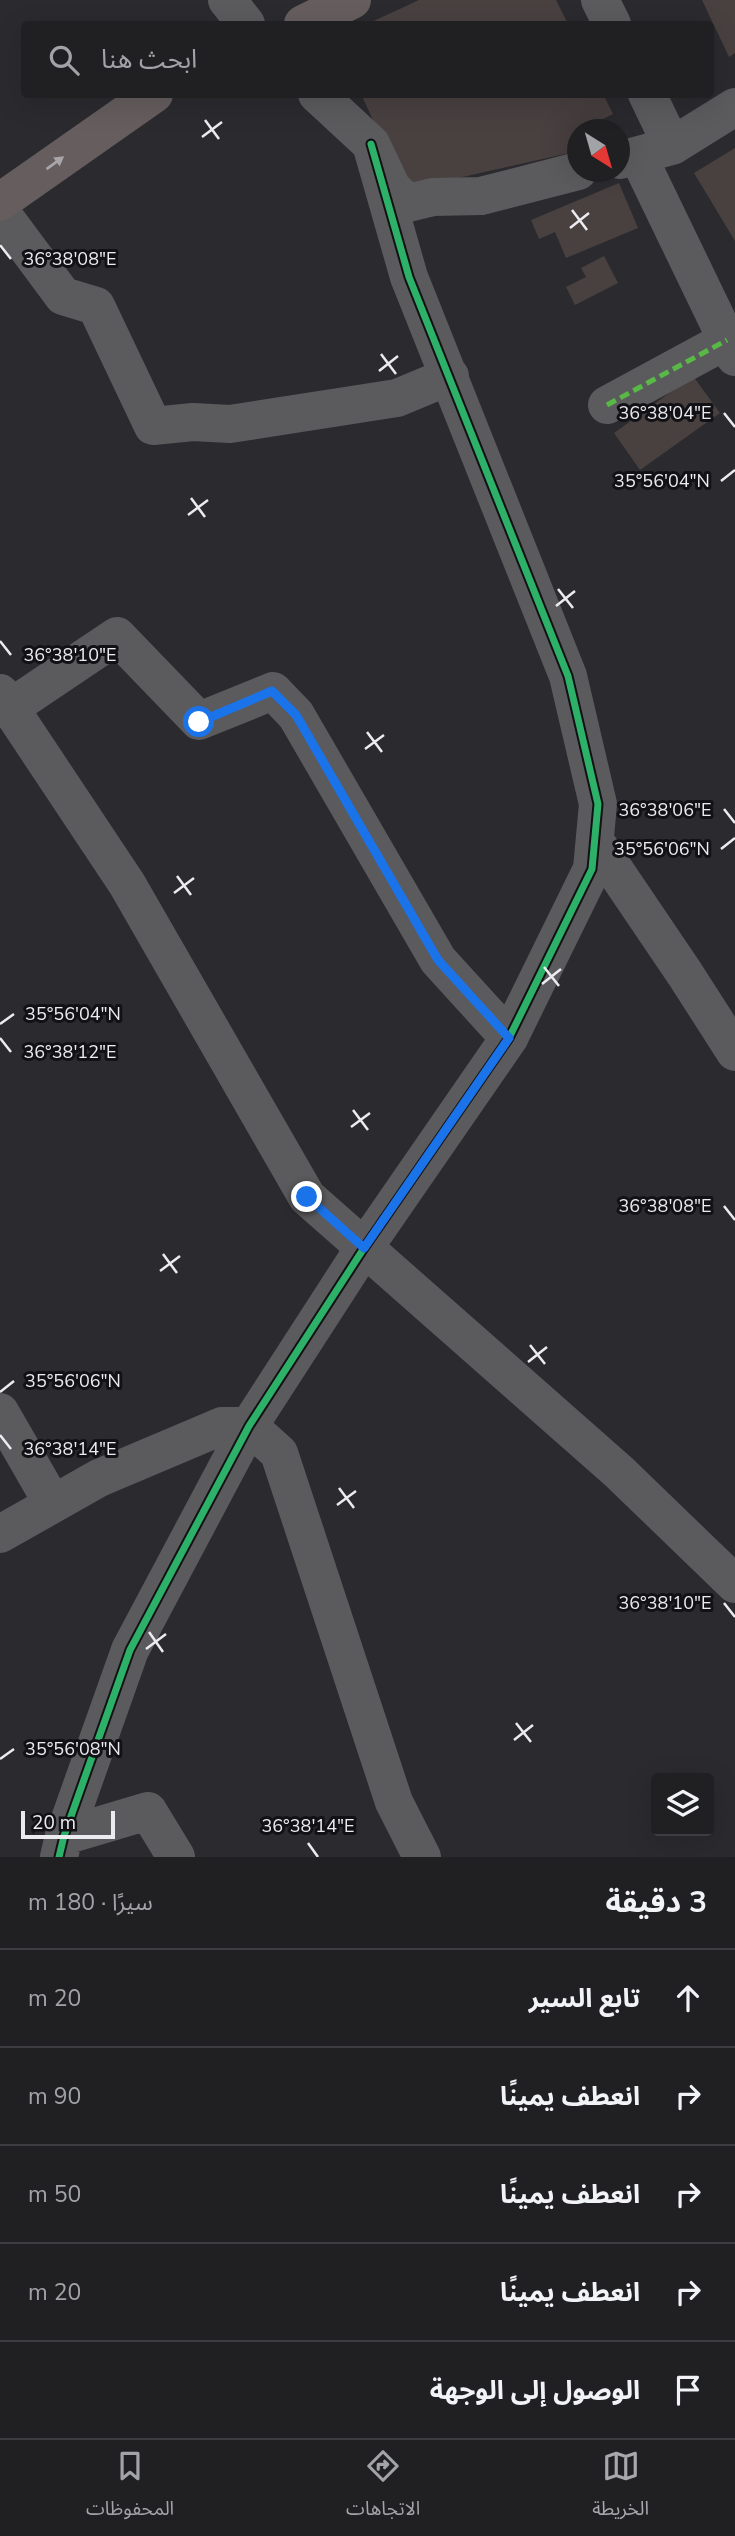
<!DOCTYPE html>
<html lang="ar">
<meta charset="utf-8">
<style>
body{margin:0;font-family:"Nunito Sans","Noto Sans Arabic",sans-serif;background:#28282b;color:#f1f3f6;direction:rtl}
.controls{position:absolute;right:21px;bottom:21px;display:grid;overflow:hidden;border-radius:7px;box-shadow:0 7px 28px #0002}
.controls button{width:63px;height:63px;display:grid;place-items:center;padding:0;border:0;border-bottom:2px solid #3d3e41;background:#202023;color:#f1f3f6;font:35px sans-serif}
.compass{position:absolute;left:567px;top:119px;width:63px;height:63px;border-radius:50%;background:#202023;box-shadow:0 7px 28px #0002;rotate:143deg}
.scale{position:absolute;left:21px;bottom:18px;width:94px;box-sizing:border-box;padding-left:7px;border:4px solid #ebebf0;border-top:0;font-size:19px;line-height:24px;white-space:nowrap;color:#ebebf0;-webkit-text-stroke:5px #121216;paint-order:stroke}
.stop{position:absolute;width:21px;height:21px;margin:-16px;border:5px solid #1a73e8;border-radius:50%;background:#fff}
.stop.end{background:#1a73e8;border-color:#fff;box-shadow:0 2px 7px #0008}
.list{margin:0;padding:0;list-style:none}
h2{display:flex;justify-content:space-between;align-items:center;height:91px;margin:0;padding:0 28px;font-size:30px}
h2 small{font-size:23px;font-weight:400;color:#a2a3a6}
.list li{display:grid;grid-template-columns:46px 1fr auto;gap:21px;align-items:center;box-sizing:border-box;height:98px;padding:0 28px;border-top:2px solid #3d3e41}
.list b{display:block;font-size:26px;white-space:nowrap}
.list em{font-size:23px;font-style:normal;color:#a2a3a6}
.icon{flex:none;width:38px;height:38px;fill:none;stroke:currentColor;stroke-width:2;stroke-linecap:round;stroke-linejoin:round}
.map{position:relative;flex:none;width:735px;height:1857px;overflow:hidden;direction:ltr}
.search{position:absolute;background:#202023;box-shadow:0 7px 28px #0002;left:21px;right:21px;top:21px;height:77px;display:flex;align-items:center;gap:18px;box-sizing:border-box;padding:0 24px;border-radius:7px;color:#a2a3a6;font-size:26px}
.sheet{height:581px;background:#202023}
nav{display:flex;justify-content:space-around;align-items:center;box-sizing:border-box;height:98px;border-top:2px solid #3d3e41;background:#202023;font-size:19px;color:#a2a3a6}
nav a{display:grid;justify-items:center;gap:4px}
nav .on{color:#a8a8ac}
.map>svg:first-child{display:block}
.building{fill:#494040}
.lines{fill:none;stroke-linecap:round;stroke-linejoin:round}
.minor{stroke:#5b5b5e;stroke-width:38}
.major{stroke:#655d5e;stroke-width:38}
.quiet{stroke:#58b947;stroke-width:5;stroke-dasharray:10 5;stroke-linecap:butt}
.cycleway-casing{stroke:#121216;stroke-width:11}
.cycleway{stroke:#2db169;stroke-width:7}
.oneway{fill:#a8a4a7}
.route{stroke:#1a73e8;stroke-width:9}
.ticks{fill:none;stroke:#ebebf0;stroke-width:2.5}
.ticks-label{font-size:18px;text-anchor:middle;fill:#ebebf0;stroke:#121216;stroke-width:6;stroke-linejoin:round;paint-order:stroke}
</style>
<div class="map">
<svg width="735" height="1857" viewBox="0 0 735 1857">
<rect width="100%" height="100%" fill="#2b2b2f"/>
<path class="building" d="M419 0H556L568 24H367Z
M702 0H735V53L729 57Z
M361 94H603L613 114 589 126V130H578V151L405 190Z
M735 148V241L694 173Z
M619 183 638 228 566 258 555 232 539 239 531 220Z
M604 256 618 283 575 305 566 287 586 277 581 268Z
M693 376 720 413 640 470 614 433Z"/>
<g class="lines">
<path class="minor" d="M227 0 246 24
M600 0 612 24
M317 94 371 144 392 188 408 203 433 197 481 196 578 171
M647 94 672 146
M638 156 735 357
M620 160 672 146 735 107
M0 211 63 296 96 306 153 426 193 422 230 424 397 398 450 376
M607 405 727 340
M0 693 127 884 307 1197 619 1472 735 1584
M10 708 117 636 199 721 273 691 296 715 438 960 509 1038
M595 841 685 974 735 1052
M0 1412 53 1504
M0 1534 99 1478 222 1426H249L279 1453 394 1802 422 1857
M64 1836 148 1811 176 1857
M59 1857 64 1836 130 1650 249 1426 364 1248 509 1038 592 869 598 804 568 676 409 277 371 144"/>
<path class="major" d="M303 24 352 0
M0 202 154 94"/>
<path class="quiet" d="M607 405 727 340"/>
<g class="cycleway-casing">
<path id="cycleway" d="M59 1857 64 1836 130 1650 249 1426 364 1248 509 1038 592 869 598 804 568 676 409 277 371 144"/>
</g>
<use href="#cycleway" class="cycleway"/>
</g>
<defs><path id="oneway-solid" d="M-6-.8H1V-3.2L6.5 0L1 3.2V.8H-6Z" transform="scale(1.75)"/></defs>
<use class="oneway" href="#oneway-solid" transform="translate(55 163) rotate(-36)"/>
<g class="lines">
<path class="route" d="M199 722 272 691 296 715 438 960 509 1038 364 1248 307 1197"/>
</g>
<path class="ticks" d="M205 120 219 139M202 137 222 122M572 210 587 230M570 228 589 213M0 245 11 259M381 354 396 374M379 371 398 356M724 413 735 427M721 481 735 470M191 498 205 517M188 515 208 500M558 589 573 608M556 606 575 591M0 641 11 655M367 732 382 752M365 749 384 735M724 809 735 823M721 849 735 838M177 876 191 895M174 893 194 878M544 967 559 986M542 984 561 969M0 1024 14 1014M0 1038 11 1052M353 1110 368 1130M351 1127 370 1113M724 1206 735 1220M163 1254 177 1273M160 1271 180 1256M530 1345 545 1364M528 1362 547 1347M0 1392 14 1381M0 1435 11 1449M339 1488 354 1508M337 1505 356 1491M724 1603 735 1617M149 1632 163 1652M146 1649 166 1634M516 1723 531 1742M514 1740 533 1725M0 1759 14 1749M308 1843 318 1857"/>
<g class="ticks-label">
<text x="70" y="265">36°38'08"E</text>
<text x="665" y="419">36°38'04"E</text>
<text x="662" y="487">35°56'04"N</text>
<text x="70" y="661">36°38'10"E</text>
<text x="665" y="816">36°38'06"E</text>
<text x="662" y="855">35°56'06"N</text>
<text x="73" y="1020">35°56'04"N</text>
<text x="70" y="1058">36°38'12"E</text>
<text x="665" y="1212">36°38'08"E</text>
<text x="73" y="1387">35°56'06"N</text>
<text x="70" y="1455">36°38'14"E</text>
<text x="665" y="1609">36°38'10"E</text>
<text x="73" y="1755">35°56'08"N</text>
<text x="308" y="1832">36°38'14"E</text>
</g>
</svg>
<div class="controls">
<button><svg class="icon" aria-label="layers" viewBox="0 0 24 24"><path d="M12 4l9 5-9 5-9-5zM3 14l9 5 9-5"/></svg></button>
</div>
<svg class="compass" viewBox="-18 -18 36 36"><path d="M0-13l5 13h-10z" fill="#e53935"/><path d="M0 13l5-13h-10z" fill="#a2a3a6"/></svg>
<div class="scale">20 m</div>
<div class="stop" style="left:199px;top:722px"></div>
<div class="stop end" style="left:307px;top:1197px"></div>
<div class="search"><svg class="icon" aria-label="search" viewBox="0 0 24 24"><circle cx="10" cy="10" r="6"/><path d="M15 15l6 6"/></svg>ابحث هنا</div>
</div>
<section class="sheet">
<h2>3 دقيقة<small>سيرًا · 180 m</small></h2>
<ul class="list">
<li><svg class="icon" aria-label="ahead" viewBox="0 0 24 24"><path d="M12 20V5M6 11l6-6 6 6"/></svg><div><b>تابع السير</b></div><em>20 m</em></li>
<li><svg class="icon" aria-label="right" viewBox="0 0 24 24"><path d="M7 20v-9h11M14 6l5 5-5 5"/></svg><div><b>انعطف يمينًا</b></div><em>90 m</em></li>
<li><svg class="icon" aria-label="right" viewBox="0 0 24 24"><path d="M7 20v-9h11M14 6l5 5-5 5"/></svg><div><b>انعطف يمينًا</b></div><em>50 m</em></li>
<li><svg class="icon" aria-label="right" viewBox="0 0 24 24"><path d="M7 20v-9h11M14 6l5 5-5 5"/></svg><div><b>انعطف يمينًا</b></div><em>20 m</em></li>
<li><svg class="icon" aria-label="arrive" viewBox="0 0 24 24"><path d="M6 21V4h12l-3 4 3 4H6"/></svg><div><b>الوصول إلى الوجهة</b></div></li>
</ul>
</section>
<nav>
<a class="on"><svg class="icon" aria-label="map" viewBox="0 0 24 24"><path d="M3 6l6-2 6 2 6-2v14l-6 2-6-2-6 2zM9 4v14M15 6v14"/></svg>الخريطة</a>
<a><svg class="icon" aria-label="directions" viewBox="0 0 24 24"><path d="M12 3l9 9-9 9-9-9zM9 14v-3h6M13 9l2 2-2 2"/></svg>الاتجاهات</a>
<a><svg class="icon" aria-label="saved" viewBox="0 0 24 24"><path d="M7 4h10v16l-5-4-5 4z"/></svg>المحفوظات</a>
</nav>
